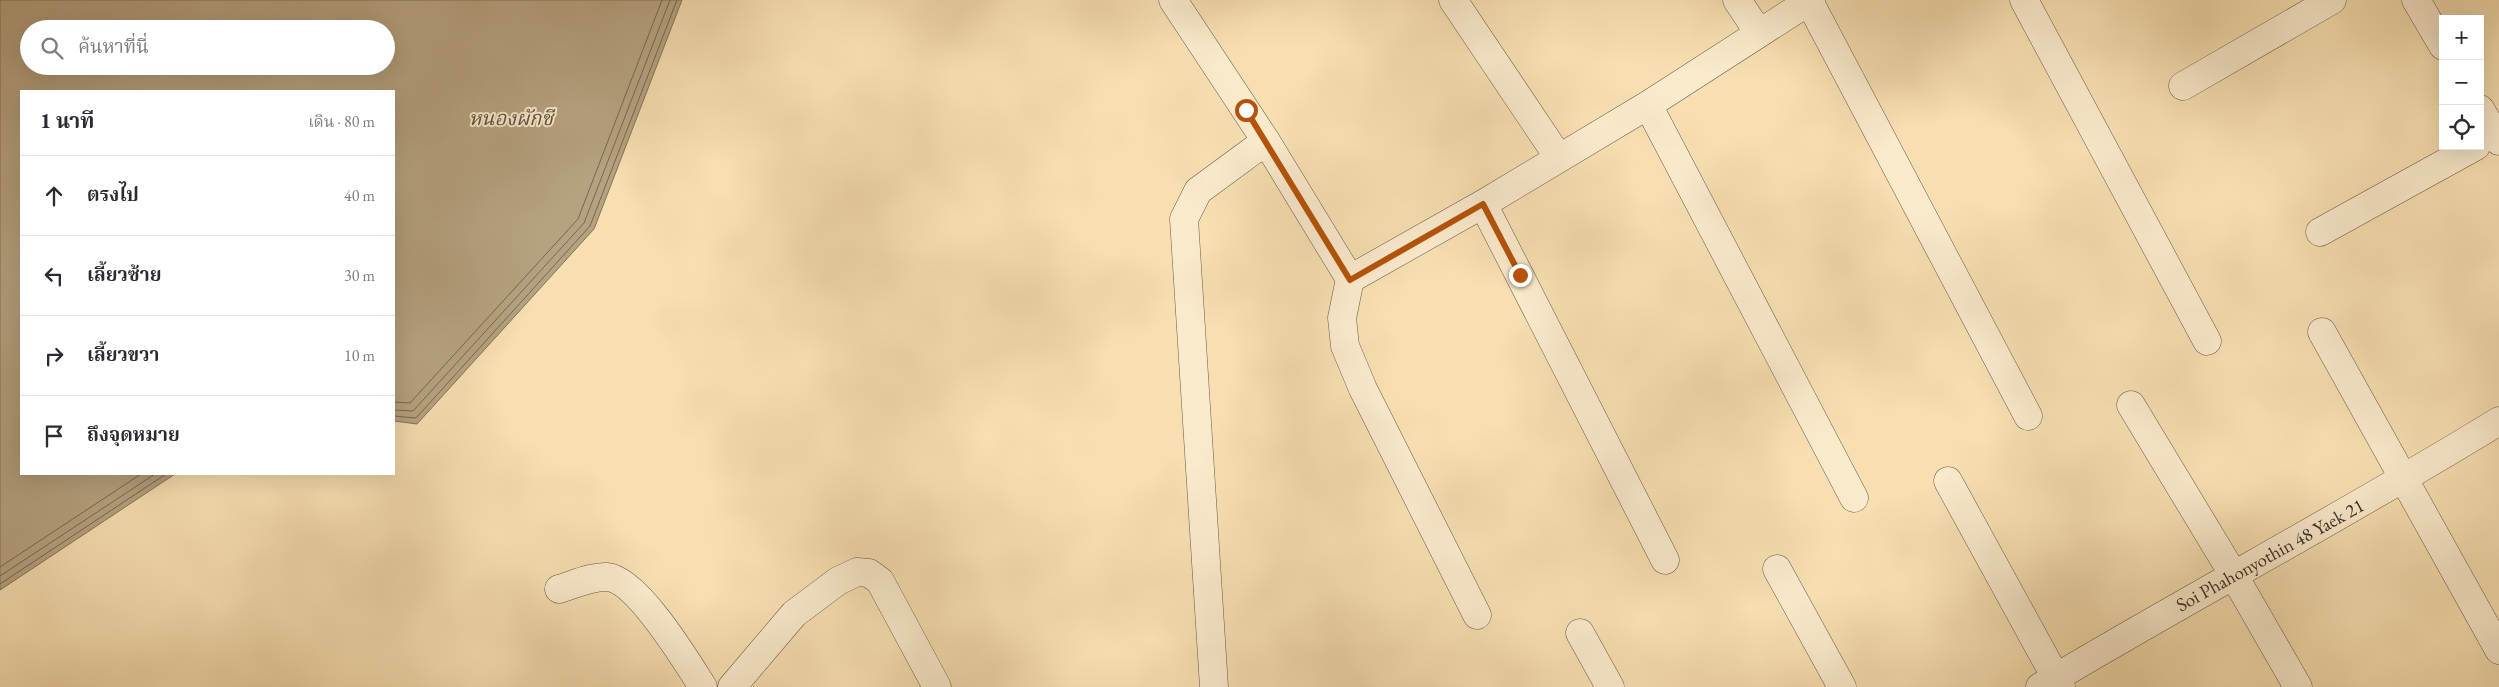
<!DOCTYPE html>
<html lang="th">
<meta charset="utf-8">
<style>
body{margin:0;font-family:"EB Garamond","Noto Serif Thai",serif;background:#f7f7f7;color:#2b2b33}
.controls{position:absolute;right:15px;top:15px;display:grid;overflow:hidden;border-radius:0px;box-shadow:0 5px 20px #0002}
.controls button{width:45px;height:45px;display:grid;place-items:center;padding:0;border:0;border-bottom:1px solid #e1e1e2;background:#fff;color:#2b2b33;font:25px sans-serif}
.stop{position:absolute;width:15px;height:15px;margin:-11px;border:4px solid #b45309;border-radius:50%;background:#fff}
.stop.end{background:#b45309;border-color:#fff;box-shadow:0 1px 5px #0008}
.list{margin:0;padding:0;list-style:none}
h2{display:flex;justify-content:space-between;align-items:center;height:65px;margin:0;padding:0 20px;font-size:21px}
h2 small{font-size:16px;font-weight:400;color:#7c7c81}
.list li{display:grid;grid-template-columns:32px 1fr auto;gap:15px;align-items:center;box-sizing:border-box;height:80px;padding:0 20px;border-top:1px solid #e1e1e2}
.list b{display:block;font-size:19px;white-space:nowrap}
.list em{font-size:16px;font-style:normal;color:#7c7c81}
.icon{flex:none;width:28px;height:28px;fill:none;stroke:currentColor;stroke-width:2;stroke-linecap:round;stroke-linejoin:round}
.map{position:relative;flex:none;width:2499px;height:687px;overflow:hidden}
.search{position:absolute;background:#fff;box-shadow:0 5px 20px #0002;left:20px;top:20px;width:375px;height:55px;display:flex;align-items:center;gap:12px;box-sizing:border-box;padding:0 18px;border-radius:28px;color:#7c7c81;font-size:19px}
.panel{position:absolute;background:#fff;box-shadow:0 5px 20px #0002;left:20px;top:90px;width:375px;height:385px;border-radius:0px}
.map>svg:first-child{display:block}
.water{fill:#b6a281;stroke:#83735b;fill-rule:evenodd}
.lines{fill:none;stroke-linecap:round;stroke-linejoin:round}
.shore{stroke:#766752;stroke-width:1}
.minor-casing{stroke:#675946;stroke-width:29}
.minor{stroke:#faeacc;stroke-width:28}
.route{stroke:#b45309;stroke-width:6}
.labels{text-anchor:middle;dominant-baseline:central;stroke-width:4;stroke-linejoin:round;paint-order:stroke}
.street-label{font-size:19px;fill:#372c23;stroke:#faeacc}
.water-label{font-size:20px;font-style:italic;fill:#5d4f3f;stroke:#faeacc}
</style>
<div class="map">
<svg width="2499" height="687" viewBox="0 0 2499 687">
<rect width="100%" height="100%" fill="#f7dfb1"/>
<filter id="stains"><feTurbulence type="fractalNoise" baseFrequency=".004" numOctaves="4"/><feColorMatrix values="0 0 0 0 .2 0 0 0 0 .09 0 0 0 0 .02 0 0 0 .5 -.17"/></filter>
<radialGradient id="worn" r=".72"><stop offset=".6" stop-color="#630" stop-opacity="0"/><stop offset="1" stop-color="#630" stop-opacity=".3"/></radialGradient>
<path class="water" d="M0 0H682L594 229 417 424 394 421V91H21V474H175L0 590ZM29 29H386V66H29Z"/>
<g class="lines">
<path class="shore" d="M394 402 410 403 578 219 662 0
M394 410 413 411 584 223 670 0
M394 416 416 418 590 226 677 0
M0 567 141 474
M0 576 155 474
M0 584 166 474"/>
<g class="minor-casing">
<path id="minor" d="M1173 0 1266 141 1350 279 1342 318 1345 346 1363 389 1477 615
M1453 0 1559 158
M1737 0 1759 33
M2024 0 2207 341
M2416 0 2443 46
M1809 1 2028 416
M2183 86 2332 0
M1648 105 1854 498
M2480 109 2499 141
M1483 204 1665 560
M2320 232 2476 146
M1350 279 1483 204 1648 105 1811 0
M2322 332 2499 650
M2131 405 2233 574 2298 687
M1948 481 2061 687
M1777 569 1842 687
M559 589C573 585 592 576 607 577 637 579 687 662 703 687
M1580 633 1610 687
M732 687 794 614 838 581 857 572 869 573 880 581 937 687
M1214 687 1184 219 1198 191 1266 141
M2040 687C2192 596 2348 514 2499 421"/>
</g>
<use href="#minor" class="minor"/>
</g>
<g class="lines">
<path class="route" d="M1246 110 1350 280 1483 204 1520 275"/>
</g>
<g class="labels">
<g class="street-label">
<text transform="translate(2270 555) rotate(-29)">Soi Phahonyothin 48 Yaek 21</text>
</g>
<g class="water-label">
<text x="511" y="118">หนองผักชี</text>
</g>
</g>
<rect width="100%" height="100%" filter="url(#stains)"/>
<rect width="100%" height="100%" fill="url(#worn)"/>
</svg>
<div class="controls">
<button>+</button>
<button>−</button>
<button><svg class="icon" aria-label="locate" viewBox="0 0 24 24"><circle cx="12" cy="12" r="6"/><path d="M12 2v4M12 18v4M2 12h4M18 12h4"/></svg></button>
</div>
<div class="stop" style="left:1246px;top:110px"></div>
<div class="stop end" style="left:1520px;top:275px"></div>
<div class="search"><svg class="icon" aria-label="search" viewBox="0 0 24 24"><circle cx="10" cy="10" r="6"/><path d="M15 15l6 6"/></svg>ค้นหาที่นี่</div>
<section class="panel">
<h2>1 นาที<small>เดิน · 80 m</small></h2>
<ul class="list">
<li><svg class="icon" aria-label="ahead" viewBox="0 0 24 24"><path d="M12 20V5M6 11l6-6 6 6"/></svg><div><b>ตรงไป</b></div><em>40 m</em></li>
<li><svg class="icon" aria-label="left" viewBox="0 0 24 24"><path d="M17 20v-9H6M10 6l-5 5 5 5"/></svg><div><b>เลี้ยวซ้าย</b></div><em>30 m</em></li>
<li><svg class="icon" aria-label="right" viewBox="0 0 24 24"><path d="M7 20v-9h11M14 6l5 5-5 5"/></svg><div><b>เลี้ยวขวา</b></div><em>10 m</em></li>
<li><svg class="icon" aria-label="arrive" viewBox="0 0 24 24"><path d="M6 21V4h12l-3 4 3 4H6"/></svg><div><b>ถึงจุดหมาย</b></div></li>
</ul>
</section>
</div>
